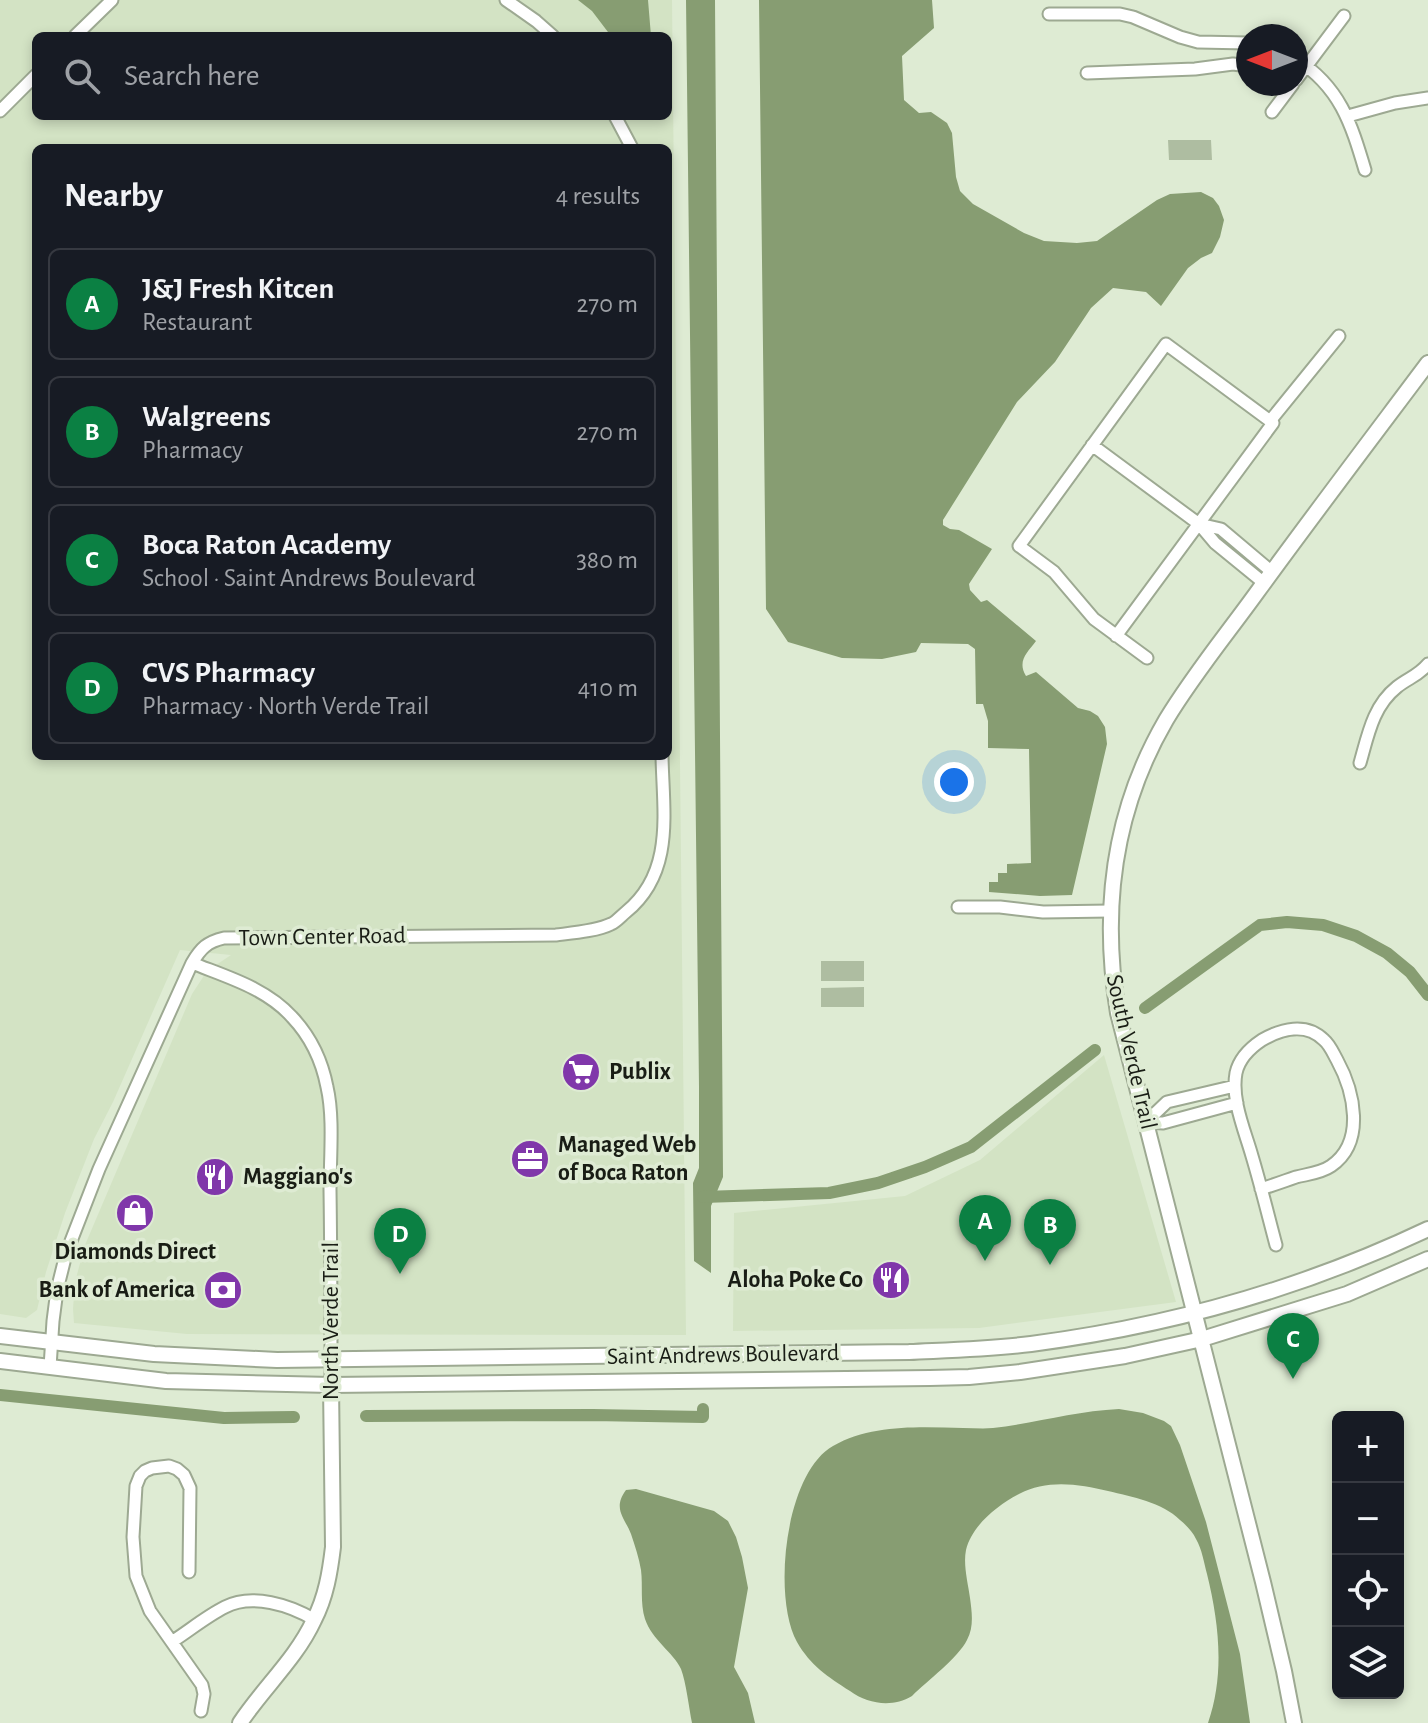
<!DOCTYPE html>
<meta charset="utf-8">
<style>
body{margin:0;font-family:"Alegreya Sans",sans-serif;background:#20242c;color:#f1f3f6}
.controls{position:absolute;right:24px;bottom:24px;display:grid;overflow:hidden;border-radius:12px;box-shadow:0 4px 12px #0003}
.controls button{width:72px;height:72px;display:grid;place-items:center;padding:0;border:0;border-bottom:2px solid #363941;background:#171b24;color:#f1f3f6;font:40px sans-serif}
.compass{position:absolute;left:1236px;top:24px;width:72px;height:72px;border-radius:50%;background:#171b24;box-shadow:0 4px 12px #0003;rotate:270deg}
.you{position:absolute;left:954px;top:782px;width:28px;height:28px;margin:-20px;border:6px solid #fff;border-radius:50%;background:#1a73e8;box-shadow:0 0 0 12px #1a73e833}
.badge{display:grid;place-items:center;width:52px;height:52px;border-radius:50%;background:#0b8043;color:#fff;font-size:26px;font-weight:700}
.pin{position:absolute;translate:-50% -66px;filter:drop-shadow(0 2px 4px #0008)}
.pin::after{content:'';position:absolute;top:42px;width:28px;height:24px;background:inherit;clip-path:polygon(0 0,100% 0,50% 100%)}
.list{margin:0;padding:0;list-style:none}
h2{display:flex;justify-content:space-between;align-items:center;height:104px;margin:0;padding:0 32px;font-size:34px}
h2 small{font-size:26px;font-weight:400;color:#9ea1a6}
.list li{display:grid;grid-template-columns:52px 1fr auto;gap:24px;align-items:center;box-sizing:border-box;height:112px;margin:0 16px 16px;padding:0 16px;border:2px solid #363941;border-radius:12px}
.list b{display:block;font-size:30px;white-space:nowrap}
.list p{margin:0;font-size:26px;white-space:nowrap;color:#9ea1a6}
.list em{font-size:26px;font-style:normal;color:#9ea1a6}
.icon{flex:none;width:44px;height:44px;fill:none;stroke:currentColor;stroke-width:2;stroke-linecap:round;stroke-linejoin:round}
.map{position:relative;flex:none;width:1428px;height:1723px;overflow:hidden}
.search{position:absolute;background:#171b24;box-shadow:0 4px 12px #0003;left:32px;top:32px;width:640px;height:88px;display:flex;align-items:center;gap:20px;box-sizing:border-box;padding:0 28px;border-radius:12px;color:#9ea1a6;font-size:30px}
.panel{position:absolute;background:#171b24;box-shadow:0 4px 12px #0003;left:32px;top:144px;width:640px;height:616px;border-radius:12px}
.map>svg:first-child{display:block}
.built{fill:#d3e3c4;fill-rule:evenodd}
.green{fill:#aebda1}
.water{fill:#879d72}
.lines{fill:none;stroke-linecap:round;stroke-linejoin:round}
.canal{stroke:#879d72;stroke-width:12}
.minor-casing{stroke:#9da992;stroke-width:15}
.tertiary-casing{stroke:#9da992;stroke-width:18}
.minor{stroke:#fff;stroke-width:11}
.tertiary{stroke:#fff;stroke-width:14}
.labels{text-anchor:middle;dominant-baseline:central;stroke-width:7;stroke-linejoin:round;paint-order:stroke}
.street-label{font-size:24px;fill:#191d15;stroke:#deebd3}
.poi-label{font-size:24px;font-weight:bold;fill:#191d15;stroke:#deebd3;text-anchor:start}
</style>
<div class="map">
<svg width="1428" height="1723" viewBox="0 0 1428 1723">
<rect width="100%" height="100%" fill="#deebd3"/>
<path class="built" d="M0 0H672L686 1335 187 1334 74 1323 73 1309 75 1282 85 1245 192 994 207 971 231 955 180 950 113 1102 94 1139 65 1213 46 1272 37 1310 26 1318 0 1314ZM36 36H668V116H36ZM36 148H668V756H36Z
M1104 1055 1176 1302 979 1328 733 1331 734 1213 905 1196 980 1160Z"/>
<path class="green" d="M1211 140 1212 160H1169L1168 140Z
M821 961H864V981H821Z
M864 987V1007H821V988Z"/>
<path class="water" d="M578 0H648L651 36H611L592 11Z
M686 0H715L723 1177 711 1206V1273L694 1261 693 1183 699 1168V1086Z
M759 0H932L934 28 902 56 904 100 919 113 931 112 947 123 952 133 956 177 960 191 973 204 1024 233 1044 241 1077 243 1097 241 1157 200 1170 194 1201 192 1213 198 1219 206 1224 220 1220 237 1212 253 1201 258 1188 268 1161 306 1146 292 1113 288 1091 308 1055 362 1017 402 943 520V525L950 529 959 530 992 549 969 584 970 590 981 602 987 600 1036 641C1027 653 1017 661 1026 676L1036 672 1078 708 1090 711 1098 716 1105 727 1107 744 1072 895 1040 896 989 892V882H998V873H1007V864L1031 863 1029 749 988 748V721L983 704H976L975 649 968 644 921 643 916 652 882 659 842 658 788 642 766 609Z
M1119 1409 1143 1413 1164 1421 1171 1426 1180 1445 1206 1522 1240 1654 1250 1723H1208C1225 1674 1219 1623 1207 1574 1204 1563 1202 1549 1196 1539 1193 1532 1186 1525 1180 1520 1162 1502 1132 1497 1108 1491 1079 1484 1047 1479 1019 1494 998 1505 972 1525 966 1550 963 1565 968 1583 970 1598 972 1613 974 1627 967 1640 958 1658 927 1681 912 1696 892 1708 868 1704 850 1691 828 1677 810 1665 797 1642 772 1597 785 1473 833 1446 872 1424 919 1427 963 1428 973 1428 983 1429 993 1428 1036 1423 1076 1411 1119 1409Z
M636 1489 714 1511 728 1521 736 1537 742 1557 748 1588 734 1667 748 1693 755 1723H692C689 1708 686 1682 681 1669 673 1652 652 1640 645 1619 640 1603 643 1586 641 1570 639 1558 635 1546 631 1534 625 1518 612 1509 626 1490Z"/>
<g class="lines">
<path class="canal" d="M1145 1008 1260 925 1287 922 1323 925 1356 936 1387 953 1410 972 1428 995
M703 1197 829 1193 878 1183 925 1167 971 1147 1095 1050
M0 1395 224 1418 294 1417
M366 1416 593 1415 703 1417V1409"/>
<g class="minor-casing">
<path id="minor" d="M506 0 536 21 553 36
M1049 14H1120L1133 17 1180 37 1198 42 1248 43
M75 36 112 0
M1296 59C1340 87 1351 123 1365 170
M1087 73 1195 69 1233 64 1248 66
M1296 80 1344 16
M0 111 36 75
M1272 112 1293 84
M615 116 632 148
M1348 116 1395 103 1428 98
M1270 421 1339 336
M1092 445 1199 524 1215 543 1264 583
M1199 524 1221 529 1272 572
M1116 636 1273 423 1166 344 1019 546 1054 572 1094 619 1147 658
M1360 763C1368 735 1373 706 1397 687 1408 678 1418 676 1428 664
M958 907H1000L1043 912 1110 911
M192 963C227 977 266 988 292 1017 310 1036 322 1061 327 1087 334 1117 330 1158 330 1190 331 1255 331 1320 331 1385
M1146 1122 1167 1102 1235 1086
M1146 1122 1163 1123 1237 1103
M1261 1189C1273 1185 1285 1181 1296 1177 1308 1174 1321 1173 1331 1166 1366 1142 1354 1091 1337 1060 1333 1053 1330 1045 1324 1040 1306 1022 1281 1029 1262 1040 1250 1048 1239 1059 1236 1073 1231 1100 1245 1131 1252 1156 1261 1186 1268 1215 1276 1245
M50 1367 53 1321 57 1290 66 1254 99 1169 192 963C201 948 207 942 224 938L556 935C572 933 597 931 611 924 616 922 621 916 626 912 675 872 663 812 662 756
M189 1572 190 1488 184 1475 177 1469 169 1466 152 1468 145 1471 140 1476 136 1486 133 1537 136 1576 150 1611 202 1685 204 1694 201 1711
M173 1641C190 1630 207 1616 225 1607 252 1593 290 1605 315 1620"/>
</g>
<g class="tertiary-casing">
<path id="tertiary" d="M0 1336 154 1354 277 1360 909 1352C950 1350 990 1349 1031 1344 1169 1326 1302 1289 1428 1229
M0 1361 166 1381 331 1385 930 1378 969 1377 1020 1372 1125 1356 1202 1339 1347 1294 1428 1259
M240 1723C263 1688 296 1659 314 1620 326 1597 330 1572 333 1547L331 1385
M1294 1723 1284 1671 1263 1582 1118 1013C1101 910 1113 811 1166 720 1193 675 1227 634 1258 591 1314 514 1371 439 1428 363"/>
</g>
<use href="#minor" class="minor"/>
<use href="#tertiary" class="tertiary"/>
</g>
<defs>
<g id="supermarket-disc" transform="scale(2)"><circle r="9.5" fill="#8037aa" stroke="#deebd3"/><path d="M-6-5.5h2.5l.6 2H6L4.5 2H-2.5L-4.4-4H-6ZM-1.5 3.2a1.3 1.3 0 1 0 .1 0ZM3 3.2a1.3 1.3 0 1 0 .1 0Z" fill="#fff"/></g>
<g id="office-disc" transform="scale(2)"><circle r="9.5" fill="#8037aa" stroke="#deebd3"/><path d="M-6-3h4V-5.5h4V-3h4V5H-6ZM-1-4.5V-3h2v-1.5ZM-6 0V1H6V0Z" fill="#fff"/></g>
<g id="restaurant-disc" transform="scale(2)"><circle r="9.5" fill="#8037aa" stroke="#deebd3"/><path d="M-5-6h1v4h1v-4h1v4h1v-4h1v5L-1.5 .5V6h-2V.5L-5-1ZM5-6V6H3V1.5H1.5Q1.5-4 5-6Z" fill="#fff"/></g>
<g id="shop-disc" transform="scale(2)"><circle r="9.5" fill="#8037aa" stroke="#deebd3"/><path d="M-5-2.5h2.3a2.7 3.5 0 0 1 5.4 0H5L5.5 6h-11ZM-1.5-2.5h3a1.5 2.3 0 0 0-3 0Z" fill="#fff"/></g>
<g id="bank-disc" transform="scale(2)"><circle r="9.5" fill="#8037aa" stroke="#deebd3"/><path d="M-6-4H6V4H-6ZM0-2.3a2.3 2.3 0 1 0 0 4.6a2.3 2.3 0 1 0 0-4.6Z" fill="#fff"/></g>
</defs>
<g fill-rule="evenodd">
<use href="#supermarket-disc" x="581" y="1072"/>
<use href="#office-disc" x="530" y="1159"/>
<use href="#restaurant-disc" x="215" y="1177"/>
<use href="#shop-disc" x="135" y="1213"/>
<use href="#restaurant-disc" x="891" y="1280"/>
<use href="#bank-disc" x="223" y="1290"/>
</g>
<g class="labels">
<g class="street-label">
<text transform="translate(322 937) rotate(-1)">Town Center Road</text>
<text transform="translate(1131 1052) rotate(77)">South Verde Trail</text>
<text transform="translate(331 1321) rotate(-90)">North Verde Trail</text>
<text transform="translate(723 1355) rotate(-1)">Saint Andrews Boulevard</text>
</g>
<g class="poi-label">
<text x="609" y="1072">Publix</text>
<text x="558" y="1145">Managed Web<tspan x="558" dy="28">of Boca Raton</tspan></text>
<text x="243" y="1177">Maggiano's</text>
<text x="135" y="1252" text-anchor="middle">Diamonds Direct</text>
<text x="863" y="1280" text-anchor="end">Aloha Poke Co</text>
<text x="195" y="1290" text-anchor="end">Bank of America</text>
</g>
</g>
</svg>
<div class="controls">
<button>+</button>
<button>−</button>
<button><svg class="icon" aria-label="locate" viewBox="0 0 24 24"><circle cx="12" cy="12" r="6"/><path d="M12 2v4M12 18v4M2 12h4M18 12h4"/></svg></button>
<button><svg class="icon" aria-label="layers" viewBox="0 0 24 24"><path d="M12 4l9 5-9 5-9-5zM3 14l9 5 9-5"/></svg></button>
</div>
<svg class="compass" viewBox="-18 -18 36 36"><path d="M0-13l5 13h-10z" fill="#e53935"/><path d="M0 13l5-13h-10z" fill="#9ea1a6"/></svg>
<div class="you"></div>
<div class="pin badge" style="left:985px;top:1261px">A</div>
<div class="pin badge" style="left:1050px;top:1265px">B</div>
<div class="pin badge" style="left:1293px;top:1379px">C</div>
<div class="pin badge" style="left:400px;top:1274px">D</div>
<div class="search"><svg class="icon" aria-label="search" viewBox="0 0 24 24"><circle cx="10" cy="10" r="6"/><path d="M15 15l6 6"/></svg>Search here</div>
<section class="panel">
<h2>Nearby<small>4 results</small></h2>
<ul class="list">
<li><span class="badge">A</span><div><b>J&amp;J Fresh Kitcen</b><p>Restaurant</p></div><em>270 m</em></li>
<li><span class="badge">B</span><div><b>Walgreens</b><p>Pharmacy</p></div><em>270 m</em></li>
<li><span class="badge">C</span><div><b>Boca Raton Academy</b><p>School · Saint Andrews Boulevard</p></div><em>380 m</em></li>
<li><span class="badge">D</span><div><b>CVS Pharmacy</b><p>Pharmacy · North Verde Trail</p></div><em>410 m</em></li>
</ul>
</section>
</div>
